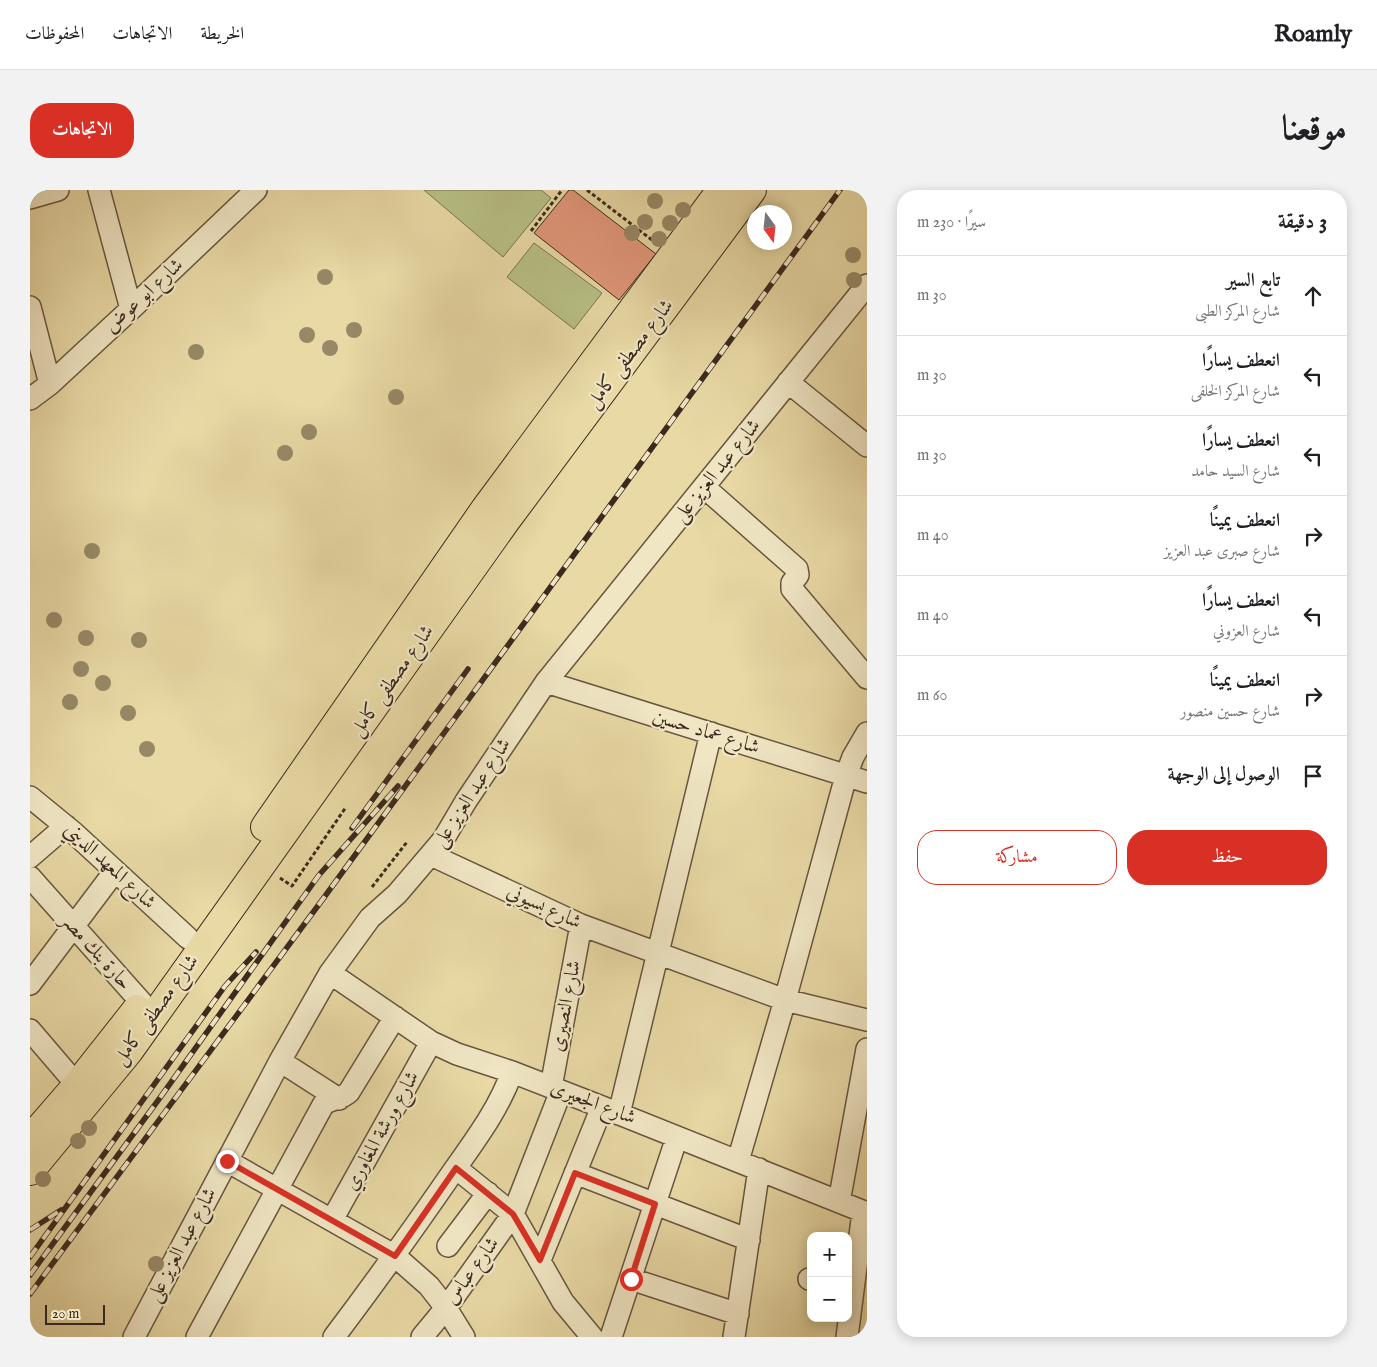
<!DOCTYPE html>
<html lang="ar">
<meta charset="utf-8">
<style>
body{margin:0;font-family:"IM FELL English",Amiri,serif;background:#f2f2f2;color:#202124;direction:rtl}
.controls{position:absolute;right:15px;bottom:15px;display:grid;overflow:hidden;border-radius:10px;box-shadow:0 2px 12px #0003}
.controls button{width:45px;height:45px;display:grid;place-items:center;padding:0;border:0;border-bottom:1px solid #e0e0e0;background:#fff;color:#202124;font:25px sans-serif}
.compass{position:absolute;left:717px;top:15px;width:45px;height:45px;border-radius:50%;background:#fff;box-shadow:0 2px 12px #0003;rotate:165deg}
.scale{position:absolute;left:15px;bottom:12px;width:60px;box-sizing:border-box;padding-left:5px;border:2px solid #3c2a1e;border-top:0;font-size:14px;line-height:18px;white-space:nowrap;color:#3c2a1e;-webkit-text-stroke:4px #f0e6c4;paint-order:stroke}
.stop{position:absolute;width:15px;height:15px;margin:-11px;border:4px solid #d93025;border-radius:50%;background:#fff}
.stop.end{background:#d93025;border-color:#fff;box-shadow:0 1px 5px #0008}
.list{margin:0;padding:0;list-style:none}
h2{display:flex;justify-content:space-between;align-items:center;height:65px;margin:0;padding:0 20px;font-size:21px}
h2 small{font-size:16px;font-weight:400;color:#757577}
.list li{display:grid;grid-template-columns:32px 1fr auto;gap:15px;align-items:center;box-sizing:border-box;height:80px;padding:0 20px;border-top:1px solid #e0e0e0}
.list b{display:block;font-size:19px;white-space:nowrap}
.list p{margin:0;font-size:16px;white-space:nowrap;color:#757577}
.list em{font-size:16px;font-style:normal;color:#757577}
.actions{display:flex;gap:10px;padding:15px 20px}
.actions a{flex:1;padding:11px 0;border:1px solid #d93025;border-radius:20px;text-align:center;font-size:18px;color:#d93025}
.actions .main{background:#d93025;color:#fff}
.icon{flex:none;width:28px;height:28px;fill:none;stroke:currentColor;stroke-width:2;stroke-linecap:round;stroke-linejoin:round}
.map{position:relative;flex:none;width:837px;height:1147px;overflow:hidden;direction:ltr;border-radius:20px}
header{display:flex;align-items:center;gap:30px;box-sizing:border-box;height:70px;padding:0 25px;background:#fff;border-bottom:1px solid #e0e0e0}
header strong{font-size:24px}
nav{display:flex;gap:28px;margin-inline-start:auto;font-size:18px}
.intro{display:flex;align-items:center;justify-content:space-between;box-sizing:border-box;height:120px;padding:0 30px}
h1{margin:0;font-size:35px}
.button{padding:12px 22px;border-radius:20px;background:#d93025;color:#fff;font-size:18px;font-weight:700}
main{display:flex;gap:30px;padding:0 30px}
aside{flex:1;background:#fff;border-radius:20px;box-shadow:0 2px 12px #0003}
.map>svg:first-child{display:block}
.green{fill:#b7bf85;stroke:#7a7452}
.building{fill:#e2987b;stroke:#3c2a1e}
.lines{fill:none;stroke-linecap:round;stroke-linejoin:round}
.minor-casing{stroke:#675640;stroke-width:24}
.major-casing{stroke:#3c2a1e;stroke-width:30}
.path{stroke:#3c2a1e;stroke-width:3;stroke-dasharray:4 2.5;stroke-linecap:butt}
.minor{stroke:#f0e6c4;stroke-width:21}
.major{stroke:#e8d9a5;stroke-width:28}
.rail-casing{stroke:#3c2a1e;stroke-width:5.5}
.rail{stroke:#f0e6c4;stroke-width:4;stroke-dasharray:11;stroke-linecap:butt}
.tree{fill:#978966}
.route{stroke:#d93025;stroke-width:6}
.labels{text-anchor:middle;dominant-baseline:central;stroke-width:4.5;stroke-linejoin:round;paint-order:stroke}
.street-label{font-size:20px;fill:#3c2a1e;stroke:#f0e6c4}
</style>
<header>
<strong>Roamly</strong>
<nav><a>الخريطة</a><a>الاتجاهات</a><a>المحفوظات</a></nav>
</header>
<div class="intro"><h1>موقعنا</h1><a class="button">الاتجاهات</a></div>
<main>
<aside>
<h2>3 دقيقة<small>سيرًا · 230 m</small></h2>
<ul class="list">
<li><svg class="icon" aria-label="ahead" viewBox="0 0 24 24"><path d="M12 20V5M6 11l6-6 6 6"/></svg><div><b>تابع السير</b><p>شارع المركز الطبى</p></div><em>30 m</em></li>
<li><svg class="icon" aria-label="left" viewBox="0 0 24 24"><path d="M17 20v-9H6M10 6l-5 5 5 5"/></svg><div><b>انعطف يسارًا</b><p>شارع المركز الخلفى</p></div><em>30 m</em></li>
<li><svg class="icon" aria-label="left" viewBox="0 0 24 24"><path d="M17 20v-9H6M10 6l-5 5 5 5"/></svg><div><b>انعطف يسارًا</b><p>شارع السيد حامد</p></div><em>30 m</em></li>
<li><svg class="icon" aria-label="right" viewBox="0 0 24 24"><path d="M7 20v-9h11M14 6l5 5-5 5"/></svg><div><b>انعطف يمينًا</b><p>شارع صبرى عبد العزيز</p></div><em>40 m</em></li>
<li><svg class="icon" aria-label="left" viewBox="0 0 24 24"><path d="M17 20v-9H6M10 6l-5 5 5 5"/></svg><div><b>انعطف يسارًا</b><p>شارع العزوني</p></div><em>40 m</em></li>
<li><svg class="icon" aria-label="right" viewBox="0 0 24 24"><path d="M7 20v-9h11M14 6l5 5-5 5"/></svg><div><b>انعطف يمينًا</b><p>شارع حسين منصور</p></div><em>60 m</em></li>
<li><svg class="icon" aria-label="arrive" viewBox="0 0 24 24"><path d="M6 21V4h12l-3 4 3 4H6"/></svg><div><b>الوصول إلى الوجهة</b></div></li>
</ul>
<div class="actions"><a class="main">حفظ</a><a>مشاركة</a></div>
</aside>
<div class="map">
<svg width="837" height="1147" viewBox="0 0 837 1147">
<rect width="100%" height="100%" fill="#e8d9a5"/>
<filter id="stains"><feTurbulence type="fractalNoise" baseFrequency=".004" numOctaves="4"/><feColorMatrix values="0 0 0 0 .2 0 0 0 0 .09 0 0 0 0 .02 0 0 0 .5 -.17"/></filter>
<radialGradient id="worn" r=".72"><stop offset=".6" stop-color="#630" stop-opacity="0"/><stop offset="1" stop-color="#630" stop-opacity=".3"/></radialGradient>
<path class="green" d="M394 0H511L521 8 473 67Z
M504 53 572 103 544 139 477 87Z"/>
<path class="building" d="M539 0H543L626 64 589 110 504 43Z"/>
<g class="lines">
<g class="minor-casing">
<path id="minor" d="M69 0 101 119
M0 8 28 0
M0 117 20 194
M758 192 837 256
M0 209 20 194 101 119 226 0
M674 297 767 379 768 385 762 393V399L837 488
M516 492 837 592
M0 607 44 643 158 748
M401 665 551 735 755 810 837 830
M0 667 36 636
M0 687 112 813
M300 783 401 852 427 864 482 882 572 917 837 1023
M0 794 85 681
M0 840 47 895
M250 871 309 909
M521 897 551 735
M589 924 681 543
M197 971 365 1066 399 1096 416 1118 434 1147
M708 971 755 810 816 586 823 567 837 543
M426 978 483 1024 533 1112 562 1147
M545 983 719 1050
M809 1012 837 859
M302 1030 401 852
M418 1056 458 1003
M510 1070 572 917
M601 1089 708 1124
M779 1089H781
M104 1147 250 871 300 783 340 728 367 704 413 650 436 611 516 492 837 95
M167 1147 293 915C301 908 311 910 319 902L365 827
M304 1147C344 1094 382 1041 420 986 443 953 468 921 482 882
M392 1147 416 1118 483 1024 531 901
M581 1147 647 947
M704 1147 729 979
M817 1147 833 1022"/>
</g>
<g class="major-casing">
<path id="major" d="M235 637 455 319 691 0
M0 949 47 895 107 819
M0 981 99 861 475 332 722 0"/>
</g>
<path class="path" d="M557 0 622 50
M501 41 532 0
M250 688 262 696 316 617
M342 697 377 652"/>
<use href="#minor" class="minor"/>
<use href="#major" class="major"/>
<g class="rail-casing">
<path id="rail" d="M322 638 438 479
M0 1040 31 1020
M0 1067 195 796 226 762
M0 1085 132 905 289 685 368 596
M0 1104 290 713 810 0"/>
</g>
<use href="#rail" class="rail"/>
</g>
<g class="tree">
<circle cx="625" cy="11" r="8"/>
<circle cx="653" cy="20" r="8"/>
<circle cx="615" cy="32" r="8"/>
<circle cx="640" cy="33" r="8"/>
<circle cx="602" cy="43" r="8"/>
<circle cx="629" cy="49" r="8"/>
<circle cx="823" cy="65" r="8"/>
<circle cx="295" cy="87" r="8"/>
<circle cx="824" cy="90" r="8"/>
<circle cx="324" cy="140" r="8"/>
<circle cx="277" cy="145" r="8"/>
<circle cx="300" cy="158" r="8"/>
<circle cx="166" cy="162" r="8"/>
<circle cx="366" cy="207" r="8"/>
<circle cx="279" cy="242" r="8"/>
<circle cx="255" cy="263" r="8"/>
<circle cx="62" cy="361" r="8"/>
<circle cx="24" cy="430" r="8"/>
<circle cx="56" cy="448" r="8"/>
<circle cx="109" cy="450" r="8"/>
<circle cx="51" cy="479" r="8"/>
<circle cx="73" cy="493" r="8"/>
<circle cx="40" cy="512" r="8"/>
<circle cx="98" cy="523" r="8"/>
<circle cx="117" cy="559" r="8"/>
<circle cx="59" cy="938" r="8"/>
<circle cx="48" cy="951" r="8"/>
<circle cx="13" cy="989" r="8"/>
<circle cx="126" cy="1074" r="8"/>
</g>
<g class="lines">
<path class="route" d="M197 971 365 1066 426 978 483 1024 510 1070 545 983 625 1014 601 1089"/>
</g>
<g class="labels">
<g class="street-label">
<text transform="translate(114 106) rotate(-43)">شارع ابو عوض</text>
<text transform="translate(600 164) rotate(-53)">شارع مصطفى كامل</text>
<text transform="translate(687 281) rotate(-51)">شارع عبد العزيز على</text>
<text transform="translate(362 491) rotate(-55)">شارع مصطفى كامل</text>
<text transform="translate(676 542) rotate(17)">شارع عماد حسين</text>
<text transform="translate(442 603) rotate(-57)">شارع عبد العزيز على</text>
<text transform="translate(80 676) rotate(43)">شارع المعهد الديني</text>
<text transform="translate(514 717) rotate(25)">شارع بسيوني</text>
<text transform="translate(66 762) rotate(48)">حارة بنك مصر</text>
<text transform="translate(536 816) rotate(-79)">شارع النصيرى</text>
<text transform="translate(126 820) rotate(-54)">شارع مصطفى كامل</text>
<text transform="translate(563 913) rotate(21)">شارع الجعيرى</text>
<text transform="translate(352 941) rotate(-61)">شارع ورشة المغاوري</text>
<text transform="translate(152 1055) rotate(-62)">شارع عبد العزيز على</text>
<text transform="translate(442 1081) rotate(-54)">شارع عباس</text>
</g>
</g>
<rect width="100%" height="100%" filter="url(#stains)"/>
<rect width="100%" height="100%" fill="url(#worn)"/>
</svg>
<div class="controls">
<button>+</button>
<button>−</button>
</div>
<svg class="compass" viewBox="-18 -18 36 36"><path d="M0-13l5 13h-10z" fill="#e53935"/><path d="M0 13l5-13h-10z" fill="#757577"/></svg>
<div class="scale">20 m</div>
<div class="stop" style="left:601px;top:1089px"></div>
<div class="stop end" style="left:197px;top:971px"></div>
</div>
</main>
